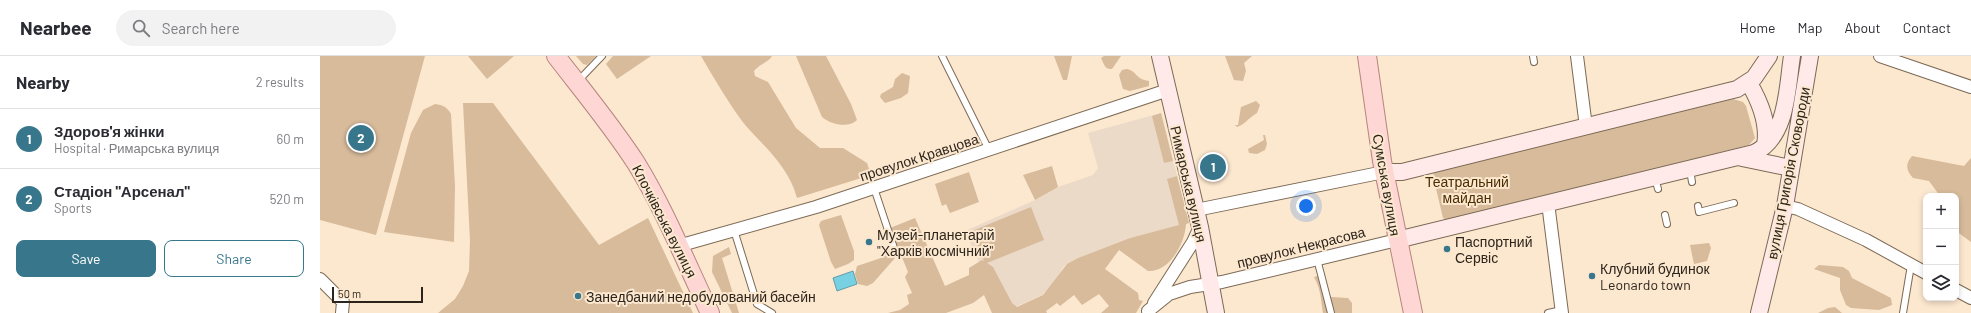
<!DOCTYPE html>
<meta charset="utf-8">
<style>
body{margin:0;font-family:Barlow,sans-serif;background:#f2f2f3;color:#2b2b33}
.controls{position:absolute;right:12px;bottom:12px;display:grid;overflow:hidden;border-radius:8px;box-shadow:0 2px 6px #0003}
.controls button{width:36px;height:36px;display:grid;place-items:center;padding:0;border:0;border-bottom:1px solid #e1e1e2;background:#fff;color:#2b2b33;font:20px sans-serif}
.scale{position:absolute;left:12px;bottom:10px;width:91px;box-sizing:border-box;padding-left:4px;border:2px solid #2d251c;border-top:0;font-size:11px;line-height:14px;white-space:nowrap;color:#2d251c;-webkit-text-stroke:3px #fce7cf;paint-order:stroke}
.you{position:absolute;left:986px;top:150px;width:14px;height:14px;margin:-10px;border:3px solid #fff;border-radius:50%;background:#1a73e8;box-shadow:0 0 0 6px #1a73e833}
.badge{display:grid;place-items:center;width:26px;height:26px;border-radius:50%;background:#38768b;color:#fff;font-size:13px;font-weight:700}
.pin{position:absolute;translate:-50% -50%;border:2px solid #fff;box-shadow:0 1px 4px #0006}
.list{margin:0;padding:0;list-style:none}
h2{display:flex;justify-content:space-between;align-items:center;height:52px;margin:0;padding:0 16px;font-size:17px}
h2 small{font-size:13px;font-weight:400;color:#7c7c81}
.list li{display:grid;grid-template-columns:26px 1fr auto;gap:12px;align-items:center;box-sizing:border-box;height:60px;padding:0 16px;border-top:1px solid #e1e1e2}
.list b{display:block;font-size:15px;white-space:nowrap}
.list p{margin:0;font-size:13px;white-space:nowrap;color:#7c7c81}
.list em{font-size:13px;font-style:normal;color:#7c7c81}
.actions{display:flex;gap:8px;padding:12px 16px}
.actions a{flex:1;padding:9px 0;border:1px solid #38768b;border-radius:8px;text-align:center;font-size:14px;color:#38768b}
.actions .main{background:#38768b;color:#fff}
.icon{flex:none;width:22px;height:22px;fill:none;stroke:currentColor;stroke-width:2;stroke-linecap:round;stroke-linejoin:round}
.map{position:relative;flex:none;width:1651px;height:257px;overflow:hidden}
header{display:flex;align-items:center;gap:24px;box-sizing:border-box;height:56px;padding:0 20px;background:#fff;border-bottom:1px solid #e1e1e2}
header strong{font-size:19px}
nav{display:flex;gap:22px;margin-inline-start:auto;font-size:14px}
.search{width:280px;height:36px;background:#f2f2f3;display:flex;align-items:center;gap:10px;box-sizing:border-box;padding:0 14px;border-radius:22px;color:#7c7c81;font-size:15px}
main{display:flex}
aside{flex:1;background:#fff}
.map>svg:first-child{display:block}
.education{fill:#ecdac9}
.green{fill:#d7bb9b}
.water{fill:#78d0e3;stroke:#629da7}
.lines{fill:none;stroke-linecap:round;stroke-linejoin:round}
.lane-casing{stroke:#7c6a55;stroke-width:8}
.street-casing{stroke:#7c6a55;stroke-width:14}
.secondary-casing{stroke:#7c6a55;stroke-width:18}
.primary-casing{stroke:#b5867f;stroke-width:20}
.lane{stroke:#fff;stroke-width:6}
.street{stroke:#fff;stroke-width:12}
.secondary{stroke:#ffeae9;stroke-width:16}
.primary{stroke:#fed6d3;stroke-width:18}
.poi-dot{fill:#38768b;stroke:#fce7cf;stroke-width:1.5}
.labels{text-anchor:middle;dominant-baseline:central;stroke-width:4;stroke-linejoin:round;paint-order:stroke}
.street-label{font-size:14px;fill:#2d251c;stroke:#fce7cf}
.park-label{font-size:14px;fill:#4a2d00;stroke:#fce7cf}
.poi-label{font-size:14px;fill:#2d251c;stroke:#fce7cf;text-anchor:start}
</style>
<header>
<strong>Nearbee</strong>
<div class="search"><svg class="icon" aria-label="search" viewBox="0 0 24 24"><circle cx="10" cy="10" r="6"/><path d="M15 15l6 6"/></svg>Search here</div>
<nav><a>Home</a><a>Map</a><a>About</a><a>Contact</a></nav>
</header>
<main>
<aside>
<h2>Nearby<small>2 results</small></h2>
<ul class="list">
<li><span class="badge">1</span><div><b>Здоров'я жінки</b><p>Hospital · Римарська вулиця</p></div><em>60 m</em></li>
<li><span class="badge">2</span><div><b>Стадіон &quot;Арсенал&quot;</b><p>Sports</p></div><em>520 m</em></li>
</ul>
<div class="actions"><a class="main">Save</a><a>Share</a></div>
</aside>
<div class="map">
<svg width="1651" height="257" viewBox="0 0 1651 257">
<rect width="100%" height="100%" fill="#fce7cf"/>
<path class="education" d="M841 57 869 167 810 182 758 202 744 210 734 226 722 239 682 257 645 175 715 144 738 131 773 119 778 112 768 77Z"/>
<path class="green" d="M0 0H105L56 179 0 164Z
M148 0H194L167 23Z
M256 0H276L267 9 263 8Z
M293 0H331L297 23 286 8Z
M381 0H452C448 7 439 8 434 15L435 20 448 26 476 72 500 92H523L547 107 551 119 477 142C469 112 446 92 426 70 410 50 394 22 381 0Z
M476 0H506L531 48 537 64C528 73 510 68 502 61Z
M734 0H752L747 24H743Z
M784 0H801L792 13C785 14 784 8 781 2Z
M905 0H932L924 7 926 15 923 25 914 24Z
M807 13C818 16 815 23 829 25V30L810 35 803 33 799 19 802 14Z
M582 17 590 20 588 37 581 42 565 47 560 41 561 38 573 31 575 23Z
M1413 43 1423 46 1426 50 1435 82 1429 89 1127 164 1123 162 1113 120 1114 116Z
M936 45 940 49 937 57C928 62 926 68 917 71L915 69H918L921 51Z
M143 47H173L279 189 328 162 373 257H118L135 243 143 230 149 215 150 185Z
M115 48C123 49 127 51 131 58L135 130 134 186 64 176 91 77 103 54Z
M841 57 853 105 844 107 832 60Z
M943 79H945L947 88 945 94 937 98 929 97 928 93 944 84Z
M1592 100 1644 110 1651 102V186L1636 175V140H1620L1609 125 1593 122C1586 114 1585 108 1592 100Z
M732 110 738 131 715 144 703 119Z
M649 116 659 146 630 157 626 148 622 150 615 128Z
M857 120 869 167 866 168C865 187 850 216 828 215L799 194 785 213 818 237 819 244 823 245 816 257H781L789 250 779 238 762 249 754 239 740 250 737 247 726 255 727 257H672L664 239 653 247 626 257H568L580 254 589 248 587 239 592 237 585 221 588 216 570 172 595 162 625 230 649 219V212L662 204 664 205 652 175 711 151 724 184 667 207 673 211 692 247 697 251 723 239 747 208 758 202 810 182 859 169 847 123Z
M521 159 534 195V204L528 208 515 213 511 206 499 169 501 165Z
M1389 187 1391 192 1387 205 1374 208 1370 189Z
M409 191 411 198 402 202 419 257H412L392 216 393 200Z
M571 193 575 202 553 227 547 230 538 228 535 218 537 210 564 201 568 194Z
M1499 209 1523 211 1529 215 1532 222 1571 242 1572 249 1559 254 1531 252 1526 249 1520 234V222L1494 213Z
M997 220 1004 221 1007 236 1011 241 1028 242 1032 247V257H1003C1001 245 1001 233 994 221Z
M1515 251 1522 257H1498L1508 252Z"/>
<path class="water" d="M533 215 537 228 517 235 513 222Z"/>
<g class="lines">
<g class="lane-casing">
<path id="lane" d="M622 0 669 94
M1213 0 1214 6
M258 25 282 0
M1370 114 1372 126
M1335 122 1338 133
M554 132 575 195
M1378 150 1379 156 1414 147
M1345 159 1347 168
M414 174 437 248 452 257
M997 203 1011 257
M1228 257 1242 254
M1583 257 1591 209"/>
</g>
<g class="street-casing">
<path id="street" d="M1257 0 1266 71
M1560 0 1651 31
M1228 147 1242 257
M1465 150 1478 153 1546 184 1606 217
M876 154 1064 116
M358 190 496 151 848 34
M0 223 23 246 22 257
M1636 234 1651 242
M834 247 873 186 880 171
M828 255 849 238 870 231 902 226 1077 184"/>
</g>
<g class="secondary-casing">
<path id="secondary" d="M840 0 880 171 896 257
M1429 27C1440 46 1449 67 1445 89
M1422 102 1471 112
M1064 116H1082L1417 33 1434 22 1449 0
M1077 184 1434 97C1468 81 1467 31 1472 0
M1439 257 1465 150 1490 0"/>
</g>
<g class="primary-casing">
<path id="primary" d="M236 0C263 35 292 70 316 107 345 154 366 207 390 257
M1047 0 1062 105 1093 257"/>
</g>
<use href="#lane" class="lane"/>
<use href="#street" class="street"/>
<use href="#secondary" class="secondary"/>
<use href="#primary" class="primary"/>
</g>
<g class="poi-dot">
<circle cx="549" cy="186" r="4"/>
<circle cx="1127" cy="193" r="4"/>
<circle cx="1272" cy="220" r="4"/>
<circle cx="258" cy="240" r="4"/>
</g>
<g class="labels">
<g class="street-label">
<text transform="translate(599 101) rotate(-18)">провулок Кравцова</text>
<text transform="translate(1468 117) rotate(-79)">вулиця Григорія Сковороди</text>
<text transform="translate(869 128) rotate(77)">Римарська вулиця</text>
<text transform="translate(1067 129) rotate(80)">Сумська вулиця</text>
<text transform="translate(345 165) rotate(63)">Клочківська вулиця</text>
<text transform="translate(981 191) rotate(-14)">провулок Некрасова</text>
</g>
<g class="park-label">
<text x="1147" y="125">Театральний<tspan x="1147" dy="16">майдан</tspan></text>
</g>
<g class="poi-label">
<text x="557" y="178">Музей-планетарій<tspan x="557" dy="16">"Харків космічний"</tspan></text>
<text x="1135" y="185">Паспортний<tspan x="1135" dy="16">Сервіс</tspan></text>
<text x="1280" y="212">Клубний будинок<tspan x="1280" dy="16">Leonardo town</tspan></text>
<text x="266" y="240">Занедбаний недобудований басейн</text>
</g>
</g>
</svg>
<div class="controls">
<button>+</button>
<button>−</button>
<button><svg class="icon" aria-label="layers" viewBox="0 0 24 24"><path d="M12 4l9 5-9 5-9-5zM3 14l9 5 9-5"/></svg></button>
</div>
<div class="scale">50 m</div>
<div class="you"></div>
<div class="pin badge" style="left:893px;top:111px">1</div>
<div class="pin badge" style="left:41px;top:82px">2</div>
</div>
</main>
